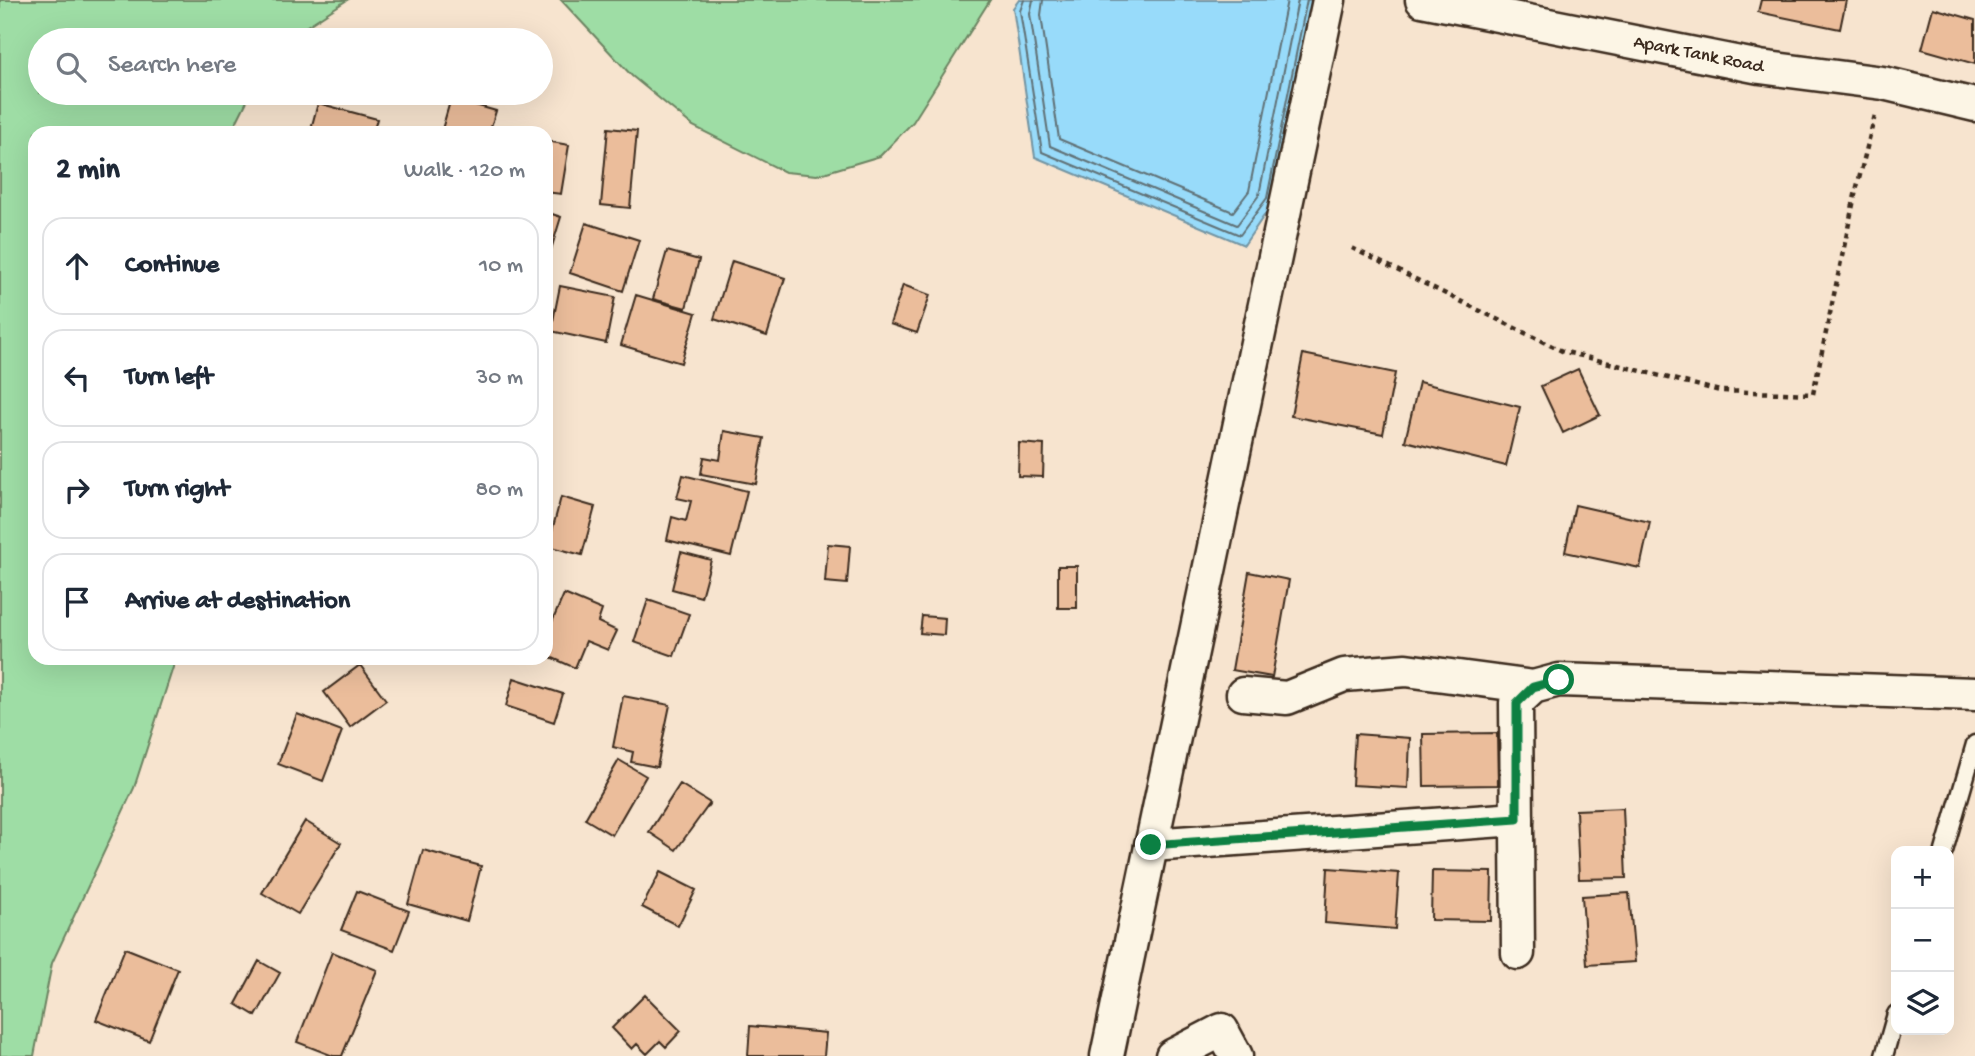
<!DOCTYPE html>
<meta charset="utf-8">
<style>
body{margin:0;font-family:"Gochi Hand",sans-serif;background:#f2f2f3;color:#1f2937}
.controls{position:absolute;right:21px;bottom:21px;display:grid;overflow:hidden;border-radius:14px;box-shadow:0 7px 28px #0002}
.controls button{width:63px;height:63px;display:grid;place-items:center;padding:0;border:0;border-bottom:2px solid #e0e1e3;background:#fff;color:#1f2937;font:35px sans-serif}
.stop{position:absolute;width:21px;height:21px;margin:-16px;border:5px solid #0b8043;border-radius:50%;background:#fff}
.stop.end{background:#0b8043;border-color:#fff;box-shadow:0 2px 7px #0008}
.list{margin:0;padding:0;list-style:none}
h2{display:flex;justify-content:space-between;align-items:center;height:91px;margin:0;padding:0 28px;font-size:30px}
h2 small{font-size:23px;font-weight:400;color:#747a83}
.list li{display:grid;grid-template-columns:46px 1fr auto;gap:21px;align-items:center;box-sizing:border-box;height:98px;margin:0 14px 14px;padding:0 14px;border:2px solid #e0e1e3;border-radius:21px}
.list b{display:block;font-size:26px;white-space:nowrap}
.list em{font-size:23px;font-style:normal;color:#747a83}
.icon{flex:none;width:38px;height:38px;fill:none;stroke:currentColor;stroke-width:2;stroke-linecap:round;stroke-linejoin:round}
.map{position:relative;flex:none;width:1975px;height:1056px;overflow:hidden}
.search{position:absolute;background:#fff;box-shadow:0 7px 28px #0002;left:28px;top:28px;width:525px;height:77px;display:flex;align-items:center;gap:18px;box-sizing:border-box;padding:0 24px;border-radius:38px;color:#747a83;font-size:26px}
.panel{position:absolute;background:#fff;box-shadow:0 7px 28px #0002;left:28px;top:126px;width:525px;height:539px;border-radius:21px}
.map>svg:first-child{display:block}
.green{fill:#9edda5;stroke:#6c8462;stroke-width:2}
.water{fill:#98dbfa;stroke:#7394a2;stroke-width:2}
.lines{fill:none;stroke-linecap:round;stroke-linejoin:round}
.shore{stroke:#607176;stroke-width:2}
.building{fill:#ebbd9b;stroke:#3b2a1e;stroke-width:2}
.service-casing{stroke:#3b2a1e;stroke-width:21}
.minor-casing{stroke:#3b2a1e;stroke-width:37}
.path{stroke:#3b2a1e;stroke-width:4.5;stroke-dasharray:5 5;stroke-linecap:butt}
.service{stroke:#fcf5e5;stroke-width:16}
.minor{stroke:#fcf5e5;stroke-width:32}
.route{stroke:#0b8043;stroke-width:9}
.labels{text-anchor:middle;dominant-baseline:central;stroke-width:5;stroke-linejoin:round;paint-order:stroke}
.street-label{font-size:19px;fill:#3b2a1e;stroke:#fcf5e5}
</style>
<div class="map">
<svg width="1975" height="1056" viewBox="0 0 1975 1056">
<rect width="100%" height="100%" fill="#f7e4cf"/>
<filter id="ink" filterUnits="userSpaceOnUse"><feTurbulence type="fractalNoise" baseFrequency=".0143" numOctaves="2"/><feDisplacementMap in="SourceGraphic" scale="14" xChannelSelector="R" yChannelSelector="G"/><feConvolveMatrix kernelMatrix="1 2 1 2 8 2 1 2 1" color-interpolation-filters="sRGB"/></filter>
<g filter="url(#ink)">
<path class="green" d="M0 0H347L304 28 293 40H40V93H251L231 133H35V658H176L134 788 52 963 34 1056H0Z
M561 0H990L913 122 880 156 817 175 785 172 693 126 632 76Z"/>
<path class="water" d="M1019 0H1314L1274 201 1244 245 1035 157 1013 8Z"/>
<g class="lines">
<path class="shore" d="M1024 0 1020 11 1042 152 1240 235 1267 198 1307 0
M1033 0 1030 14 1050 146 1237 225 1259 195 1298 0
M1043 0 1041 15 1059 139 1233 212 1249 191 1287 0"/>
</g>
<path class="building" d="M1761 0H1846L1840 29 1758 12Z
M1933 8 1975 20V64L1922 49Z
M451 98 496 111 489 133H441Z
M318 103 377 119 373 133H325L311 129Z
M608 128 637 131 630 208 601 205Z
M546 141 569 145 561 194 546 192Z
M546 212 561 217 546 266Z
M586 223 639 240 623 291 570 273Z
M667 251 699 260 686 308 653 299Z
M732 261 785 278 767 336 714 319Z
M903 285 930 295 917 333 890 324Z
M560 286 615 297 606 343 551 331Z
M636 295 696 313 681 363 621 345Z
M1303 354 1395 373 1383 434 1291 416Z
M1578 369 1600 415 1563 433 1541 386Z
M1419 382 1520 407 1506 466 1405 441Z
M724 431 764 438 756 484 701 474 704 457 720 460Z
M1019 443 1044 445 1043 477 1018 476Z
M683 475 747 491 731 556 667 540 672 517 686 521 691 501 677 498Z
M561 497 595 507 582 555 548 546Z
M1575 505 1650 522 1640 568 1565 552Z
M828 544 850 546 847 584 825 582Z
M681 552 711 560 701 597 672 589Z
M1058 566H1077V608H1058Z
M1249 572 1289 580 1272 677 1232 670Z
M564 594 602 610 598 622 617 631 608 650 586 641 575 668 546 655V636Z
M648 600 689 614 674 656 634 642Z
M922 616 945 618 944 635 920 633Z
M360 665 386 700 350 727 324 692Z
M514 678 563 694 554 722 506 706Z
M623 696 670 705 657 767 631 762 633 752 613 747Z
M297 714 342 731 323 781 278 764Z
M1497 733 1498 785 1424 786 1423 734Z
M1355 734 1410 738 1408 788 1352 785Z
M619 760 646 776 612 835 585 819Z
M680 784 710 803 676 850 649 832Z
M1623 808 1626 878 1579 879 1576 810Z
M305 821 341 843 298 914 262 893Z
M423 850 481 866 467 921 408 904Z
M1328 868 1399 873 1395 929 1325 923Z
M1432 871 1492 872 1491 921 1431 920Z
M660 872 696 890 678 926 642 907Z
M357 891 409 911 394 950 341 930Z
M1629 893 1635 962 1587 965 1582 896Z
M125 948 178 969 149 1041 96 1020Z
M332 952 377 970 342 1056H333L297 1042Z
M259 961 280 973 256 1016 236 1004Z
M645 995 681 1031 666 1047 660 1041 647 1054 637 1044 632 1049 612 1028Z
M750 1026 826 1033 824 1056H748Z"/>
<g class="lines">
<g class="service-casing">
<path id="service" d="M1944 851 1975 744
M1884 1056 1896 1014"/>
</g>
<g class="minor-casing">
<g id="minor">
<path id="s1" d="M1422 0 1760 67 1883 83 1975 105"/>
<path d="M1243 694 1287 698 1344 675 1406 670 1533 687"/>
<path d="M1151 845 1517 819"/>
<path d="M1518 953 1516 703 1533 687 1559 680 1975 694"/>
<path d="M1107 1056 1329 0"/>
<path d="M1172 1056 1222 1030 1236 1056"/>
</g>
</g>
<path class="path" d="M1352 248 1562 351 1720 391 1813 394 1855 195 1876 111"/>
<use href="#service" class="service"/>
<use href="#minor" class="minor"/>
</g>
</g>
<g class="lines" filter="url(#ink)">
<path class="route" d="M1151 845 1517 819V703L1533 687 1559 680"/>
</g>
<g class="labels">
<g class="street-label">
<text stroke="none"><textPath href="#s1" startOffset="282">Apark Tank Road</textPath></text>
</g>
</g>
</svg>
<div class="controls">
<button>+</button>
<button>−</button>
<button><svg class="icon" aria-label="layers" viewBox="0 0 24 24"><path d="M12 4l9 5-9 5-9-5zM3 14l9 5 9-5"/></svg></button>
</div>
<div class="stop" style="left:1559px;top:680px"></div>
<div class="stop end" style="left:1151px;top:845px"></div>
<div class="search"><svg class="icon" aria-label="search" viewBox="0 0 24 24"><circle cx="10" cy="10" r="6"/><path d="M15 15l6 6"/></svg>Search here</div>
<section class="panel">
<h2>2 min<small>Walk · 120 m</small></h2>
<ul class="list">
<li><svg class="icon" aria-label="ahead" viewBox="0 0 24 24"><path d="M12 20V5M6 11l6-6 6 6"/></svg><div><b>Continue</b></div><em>10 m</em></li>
<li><svg class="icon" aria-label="left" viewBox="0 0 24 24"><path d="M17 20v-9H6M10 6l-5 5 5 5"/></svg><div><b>Turn left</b></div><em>30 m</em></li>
<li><svg class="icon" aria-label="right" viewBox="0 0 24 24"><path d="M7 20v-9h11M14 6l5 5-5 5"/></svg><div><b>Turn right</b></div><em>80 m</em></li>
<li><svg class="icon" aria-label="arrive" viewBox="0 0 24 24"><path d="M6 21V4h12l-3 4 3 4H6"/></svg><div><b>Arrive at destination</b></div></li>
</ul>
</section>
</div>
